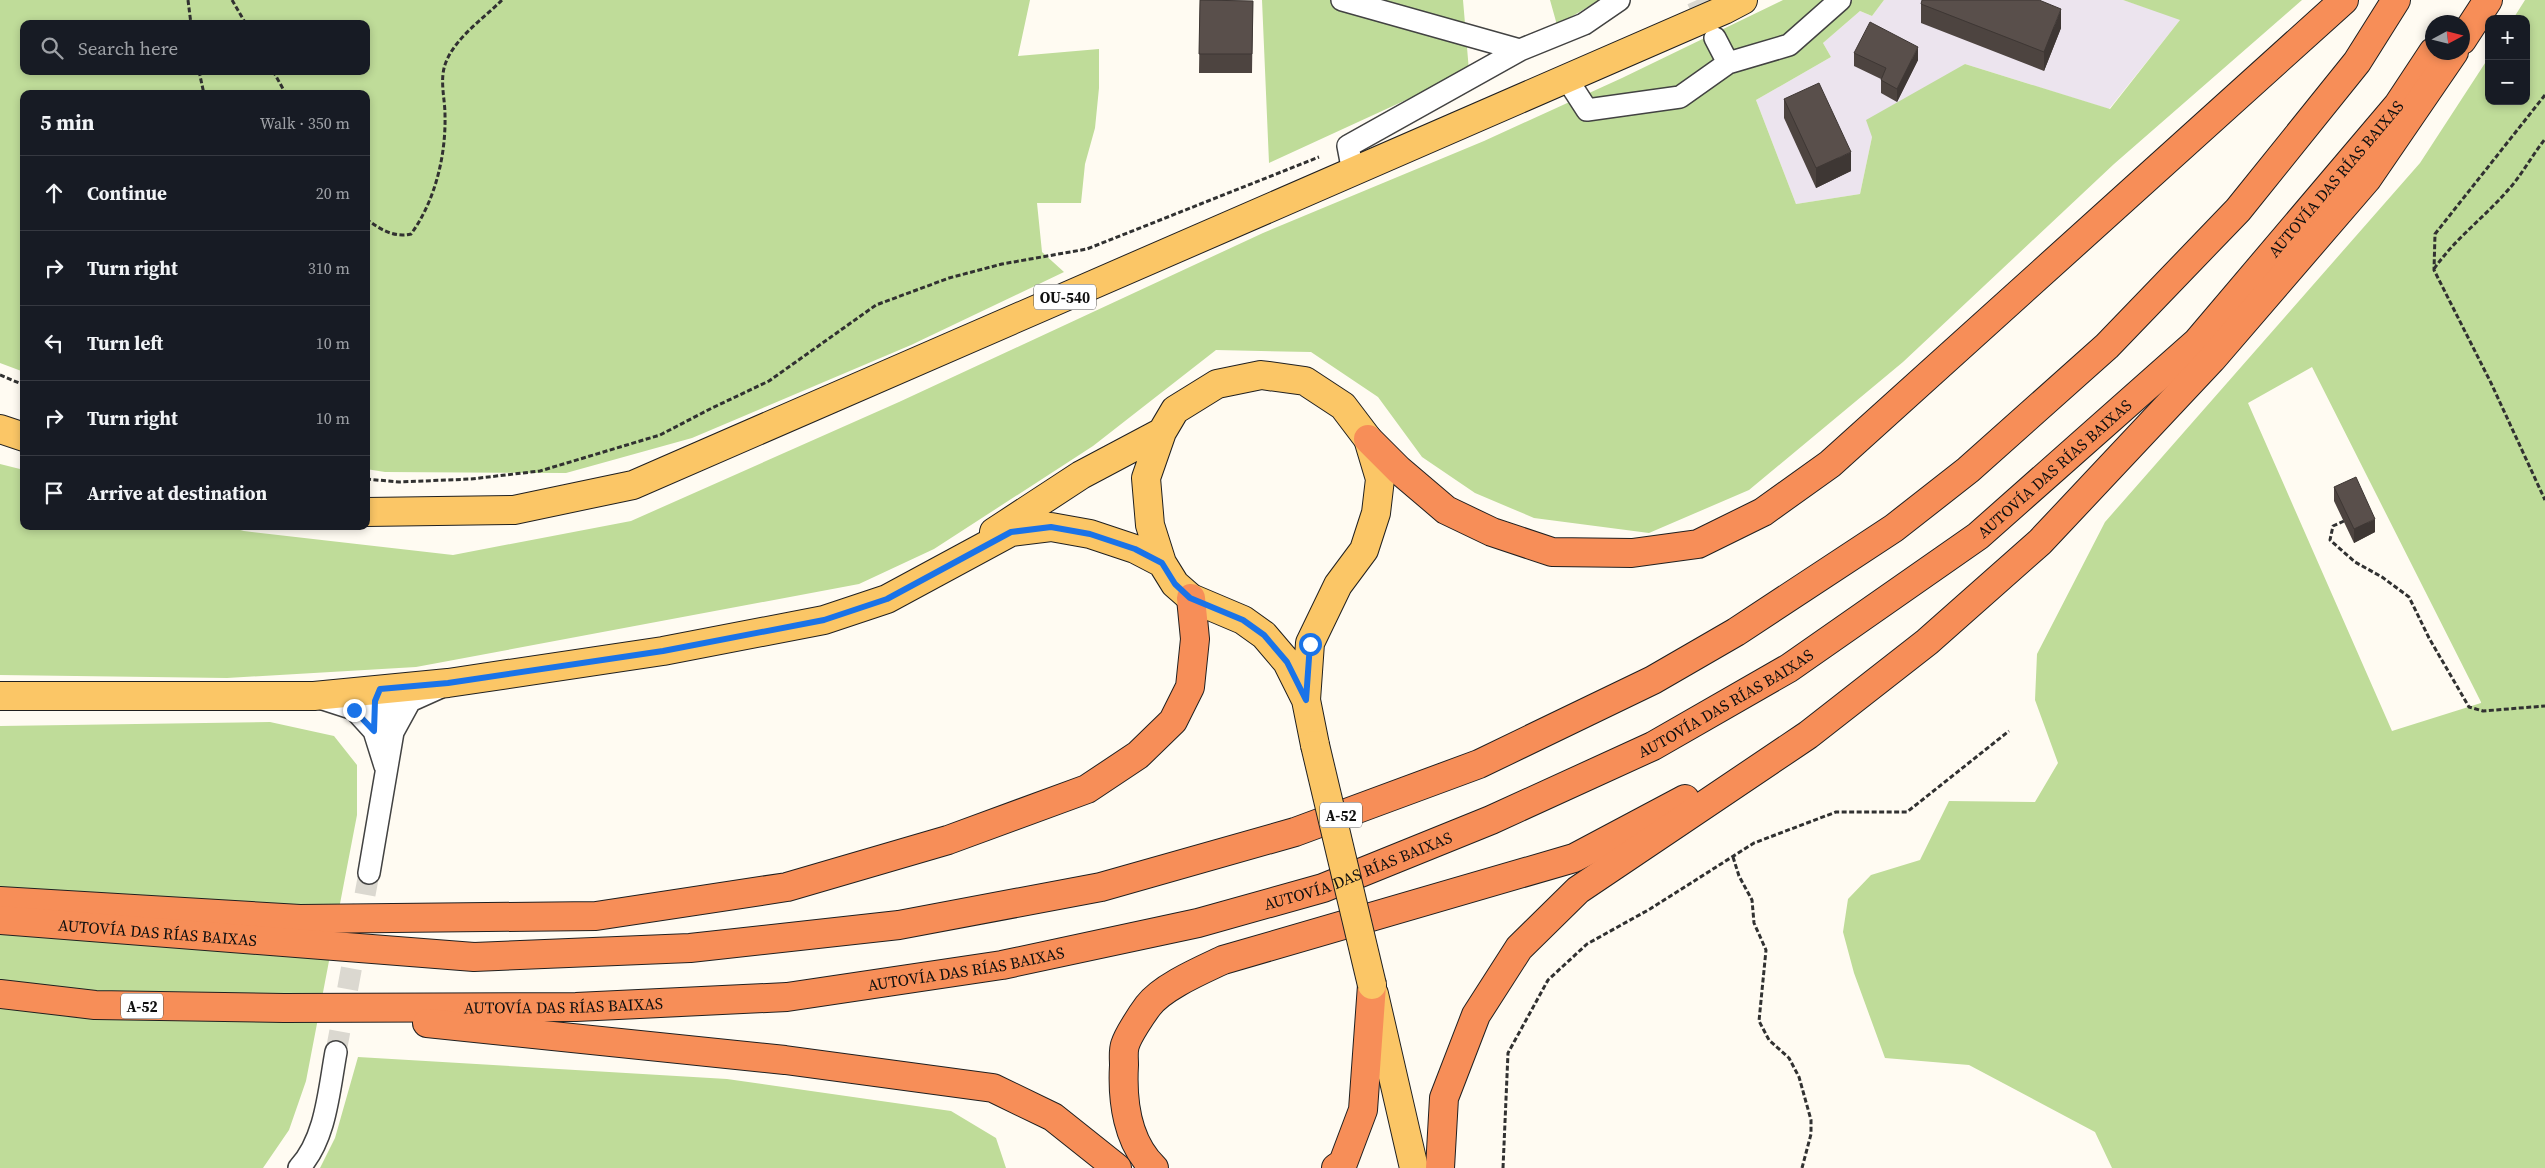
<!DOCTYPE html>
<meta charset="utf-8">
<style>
body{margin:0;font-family:"Source Serif 4",serif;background:#242831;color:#f1f3f6}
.controls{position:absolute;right:15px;top:15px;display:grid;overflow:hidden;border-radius:10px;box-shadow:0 2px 8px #0003}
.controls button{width:45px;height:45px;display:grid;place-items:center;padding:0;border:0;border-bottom:1px solid #363941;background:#171b24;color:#f1f3f6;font:25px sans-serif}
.compass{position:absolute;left:2425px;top:15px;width:45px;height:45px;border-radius:50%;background:#171b24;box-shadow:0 2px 8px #0003;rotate:83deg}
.stop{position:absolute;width:15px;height:15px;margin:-11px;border:4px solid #1a73e8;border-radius:50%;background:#fff}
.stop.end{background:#1a73e8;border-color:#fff;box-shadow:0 1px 5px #0008}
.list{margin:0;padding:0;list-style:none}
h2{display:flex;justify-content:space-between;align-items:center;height:65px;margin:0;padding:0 20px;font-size:21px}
h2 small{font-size:16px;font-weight:400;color:#9ea1a6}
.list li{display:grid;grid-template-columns:32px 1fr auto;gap:15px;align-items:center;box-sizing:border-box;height:75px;padding:0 20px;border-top:1px solid #363941}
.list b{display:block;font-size:19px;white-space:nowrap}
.list em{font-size:16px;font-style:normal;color:#9ea1a6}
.icon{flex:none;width:28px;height:28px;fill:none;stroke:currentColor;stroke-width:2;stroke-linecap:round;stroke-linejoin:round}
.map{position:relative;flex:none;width:2545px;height:1168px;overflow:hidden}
.search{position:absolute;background:#171b24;box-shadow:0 2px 8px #0003;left:20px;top:20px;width:350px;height:55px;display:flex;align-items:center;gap:12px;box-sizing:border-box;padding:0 18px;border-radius:10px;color:#9ea1a6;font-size:19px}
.panel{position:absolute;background:#171b24;box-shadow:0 2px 8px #0003;left:20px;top:90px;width:350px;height:440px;border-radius:10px}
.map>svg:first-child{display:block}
.industrial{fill:#ece4ee}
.forest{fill:#bfdc99;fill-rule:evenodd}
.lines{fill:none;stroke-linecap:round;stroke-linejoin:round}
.street-tunnel{stroke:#dbd8d0;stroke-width:21;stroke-dasharray:21 11;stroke-linecap:butt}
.street-casing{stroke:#424242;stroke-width:24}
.primary-casing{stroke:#202020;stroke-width:30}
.highway-casing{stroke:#202020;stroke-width:30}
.path{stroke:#313131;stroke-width:3;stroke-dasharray:5 2.5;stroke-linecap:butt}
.street{stroke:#fff;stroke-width:21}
.primary{stroke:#fbc666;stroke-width:28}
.highway{stroke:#f78e58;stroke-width:28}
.primary-bridge-casing{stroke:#202020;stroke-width:30;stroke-linecap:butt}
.primary-bridge{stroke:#fbc666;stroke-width:28}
.wall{fill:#4d4440}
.shaded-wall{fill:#3e3734}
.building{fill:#594f4b;stroke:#3e3734}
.route{stroke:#1a73e8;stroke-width:6}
.labels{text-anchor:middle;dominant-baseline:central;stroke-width:5;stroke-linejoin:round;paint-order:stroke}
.shield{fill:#fff;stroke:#575757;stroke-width:1}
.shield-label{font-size:15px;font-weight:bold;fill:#0f0f0f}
.street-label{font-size:16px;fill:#0f0f0f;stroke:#fff}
</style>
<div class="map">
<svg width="2545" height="1168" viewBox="0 0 2545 1168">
<rect width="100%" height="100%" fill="#fffbf2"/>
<path class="industrial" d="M1884 0H2123L2181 19 2109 109 1965 64 1872 137 1860 194 1796 204 1756 100 1831 57 1823 43 1860 11 1872 16Z"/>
<path class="forest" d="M0 0H1030L1018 56 1099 49V88L1095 128 1085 164 1081 203H1037L1042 252 1064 272 911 345 692 438 566 473 385 472 366 469V94H24V372L0 363ZM24 24H366V71H24Z
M1262 0H1463L1469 71 1269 163Z
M1550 0H1600L1557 25Z
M1783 0H1884L1872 16 1860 11 1823 43 1831 57 1756 100 1796 204 1860 194 1872 137 1866 120 1965 64 2110 109 2180 20 2123 0H2302L2114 164 1903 362 1749 490 1649 533 1534 518 1475 493 1422 457 1378 397 1311 352 1216 350 1093 446 934 549 859 584 416 667 227 678 0 675V464L24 470V526H226L244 531 453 555 631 521 899 402 1263 233 1484 141 1622 78Z
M2525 0H2545V1168H2112L2095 1132 1969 1065 1885 1058 1854 973 1843 932 1848 899 1871 875 1920 860 1949 801 2035 802 2058 763 2035 700 2037 654 2105 522 2420 163 2489 57V101H2526V19H2513ZM2312 367 2481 702V703L2392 731 2248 403Z
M270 722 334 736 357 765V815L306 1081 289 1130 263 1168H0V726Z
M358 1057 727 1079 951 1111 996 1138 1006 1168H320L335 1138Z"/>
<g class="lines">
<path class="street-tunnel" d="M1697 0 1711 31
M336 1052 369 873"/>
<g class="street-casing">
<path id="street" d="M1342 0 1520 50 1584 24 1619 0
M1715 38 1728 63
M1567 79 1587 110 1680 97 1728 63 1789 45 1840 0
M1353 172 1348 146 1520 50
M320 698 354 709 374 731 385 766
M374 731 375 701 380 689 389 699 393 732
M369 873 393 732 410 701 439 688
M299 1168C326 1139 329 1090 336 1052"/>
</g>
<g class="primary-casing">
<path id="primary" d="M0 429 24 437
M366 512 514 510 633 485 1724 10 1743 0
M994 532 1081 475 1162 432
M0 696H314L448 683 663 651 824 620 887 599 1011 532 1051 527 1090 534 1135 549 1162 563
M1306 700 1310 643 1338 585 1364 550 1376 513 1380 479 1368 439 1343 406 1305 381 1261 375 1217 384 1175 410 1162 432 1146 478 1150 525 1162 563 1175 584 1191 598 1243 620 1264 635 1287 662 1306 700 1315 745
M1374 994 1414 1168"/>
</g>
<g class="highway-casing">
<g id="highway">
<path d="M2462 40 2488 0"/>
<path d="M1368 439 1399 470 1446 510 1492 532 1552 552 1632 553 1698 544 1763 512 1830 464 2344 0"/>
<path d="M0 901 300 919 596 916 787 887 948 840 1087 789 1138 755 1173 721 1190 687 1195 639 1191 598"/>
<path id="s1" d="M0 920 474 957 690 948 899 925 1101 887 1295 832 1479 764 1653 680 1736 632 1894 528 1968 470 2107 346 2238 210 2357 62 2396 0"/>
<path id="s2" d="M0 994 95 1005 284 1008 576 1007 787 997 1002 965 1198 923 1323 888 1491 820 1653 746 1789 668 1978 536 2197 342 2398 105 2433 52"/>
<path d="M427 1023 785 1060 993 1088 1053 1117 1117 1168"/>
<path d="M1154 1168C1127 1142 1122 1100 1124 1065 1124 1059 1123 1051 1125 1045 1128 1035 1142 1014 1148 1006 1162 987 1202 970 1223 960L1574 858 1685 799"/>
<path d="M1336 1168 1343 1163 1363 1110 1372 985"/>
<path d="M1440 1168 1444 1098 1476 1015 1519 948 1578 890 1808 735 1927 642 2040 542 2212 359 2367 179 2454 52"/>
</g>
</g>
<path class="path" d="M188 0 191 24
M232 0 246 24
M199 71 204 94
M273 71 286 94
M2545 95 2435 234 2434 270 2491 383 2545 500
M366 219C380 229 393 238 411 234 435 201 446 156 445 115 445 98 439 79 446 62 456 37 483 19 502 0
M2434 269C2456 237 2489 214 2514 183 2525 169 2534 153 2545 139
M0 375 24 385
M366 479 399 482 471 479 540 471 660 435 712 408 769 381 876 305 949 278 1002 264 1087 249 1319 157
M2344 521 2333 526 2330 540 2355 562 2382 577 2409 597 2429 638 2469 707 2483 711 2545 706
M1733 857 1739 876 1752 900 1754 923 1766 950 1759 1021 1769 1040 1789 1058 1799 1077 1811 1120V1134L1802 1168
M1503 1168 1508 1053 1548 980 1587 944 1650 909 1754 843 1836 812H1907L2009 731"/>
<use href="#street" class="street"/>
<use href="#primary" class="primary"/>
<use href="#highway" class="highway"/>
<g class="primary-bridge-casing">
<path id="primary-bridge" d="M1315 745 1372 985"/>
</g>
<use href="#primary-bridge" class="primary-bridge"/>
</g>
<path class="wall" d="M1200 0 1253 1 1252 73H1199Z
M1921 4 2061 28 2044 71 1921 23Z
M1854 53 1918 60 1897 102 1881 93V79L1854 66Z
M1784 99 1851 171 1816 188 1784 118Z
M2334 487 2375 532 2354 543 2334 501Z"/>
<path class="shaded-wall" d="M2061 9V28L2044 71V52Z
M1918 47V60L1897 102V89Z
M1851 152V171L1816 188V168Z
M2375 519V532L2354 543V529Z"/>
<path class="building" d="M1200 0 1253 1 1252 54H1199Z
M1922 0H2039L2061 9 2044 52 1921 4Z
M1870 22 1918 47 1897 89 1881 80 1886 68 1854 53Z
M1819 83 1851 152 1816 168 1784 99Z
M2356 477 2375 519 2354 529 2334 487Z"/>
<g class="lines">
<path class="route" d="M354 710 374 731 375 701 380 689 448 683 663 651 824 620 887 599 1011 532 1051 527 1090 534 1135 549 1162 563 1175 584 1190 598 1243 620 1264 635 1287 662 1306 700 1310 644"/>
</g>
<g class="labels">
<g class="shield">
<rect x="1034" y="284.5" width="62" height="25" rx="4"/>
<rect x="1320" y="802.5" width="42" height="25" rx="4"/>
<rect x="121" y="993.5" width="42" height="25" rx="4"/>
</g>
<g class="shield-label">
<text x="1065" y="297">OU-540</text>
<text x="1341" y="815">A-52</text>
<text x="142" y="1006">A-52</text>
</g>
<g class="street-label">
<text stroke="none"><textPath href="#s2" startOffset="2589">AUTOVÍA DAS RÍAS BAIXAS</textPath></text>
<text stroke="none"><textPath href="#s2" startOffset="2184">AUTOVÍA DAS RÍAS BAIXAS</textPath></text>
<text stroke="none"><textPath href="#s2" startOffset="1779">AUTOVÍA DAS RÍAS BAIXAS</textPath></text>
<text stroke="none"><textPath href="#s2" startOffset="1374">AUTOVÍA DAS RÍAS BAIXAS</textPath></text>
<text stroke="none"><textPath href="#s1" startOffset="158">AUTOVÍA DAS RÍAS BAIXAS</textPath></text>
<text stroke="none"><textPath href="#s2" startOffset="969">AUTOVÍA DAS RÍAS BAIXAS</textPath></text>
<text stroke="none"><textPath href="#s2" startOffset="564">AUTOVÍA DAS RÍAS BAIXAS</textPath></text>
</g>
</g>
</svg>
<div class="controls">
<button>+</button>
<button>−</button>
</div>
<svg class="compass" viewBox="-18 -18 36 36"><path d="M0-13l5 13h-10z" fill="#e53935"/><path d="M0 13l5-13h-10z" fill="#9ea1a6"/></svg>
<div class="stop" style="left:1310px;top:644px"></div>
<div class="stop end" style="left:354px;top:710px"></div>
<div class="search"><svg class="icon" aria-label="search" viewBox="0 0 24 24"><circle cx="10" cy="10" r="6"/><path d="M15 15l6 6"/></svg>Search here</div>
<section class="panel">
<h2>5 min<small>Walk · 350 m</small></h2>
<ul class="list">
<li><svg class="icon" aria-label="ahead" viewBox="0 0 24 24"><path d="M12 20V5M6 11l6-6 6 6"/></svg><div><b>Continue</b></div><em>20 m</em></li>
<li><svg class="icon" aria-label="right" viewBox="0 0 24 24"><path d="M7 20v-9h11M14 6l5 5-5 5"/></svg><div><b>Turn right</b></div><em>310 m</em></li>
<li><svg class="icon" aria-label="left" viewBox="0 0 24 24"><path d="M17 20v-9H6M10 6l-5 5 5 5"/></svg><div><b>Turn left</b></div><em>10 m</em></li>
<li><svg class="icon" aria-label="right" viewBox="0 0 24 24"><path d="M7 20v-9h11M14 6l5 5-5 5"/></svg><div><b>Turn right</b></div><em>10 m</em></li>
<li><svg class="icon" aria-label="arrive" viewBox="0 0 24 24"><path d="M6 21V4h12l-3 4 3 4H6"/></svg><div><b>Arrive at destination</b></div></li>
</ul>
</section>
</div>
